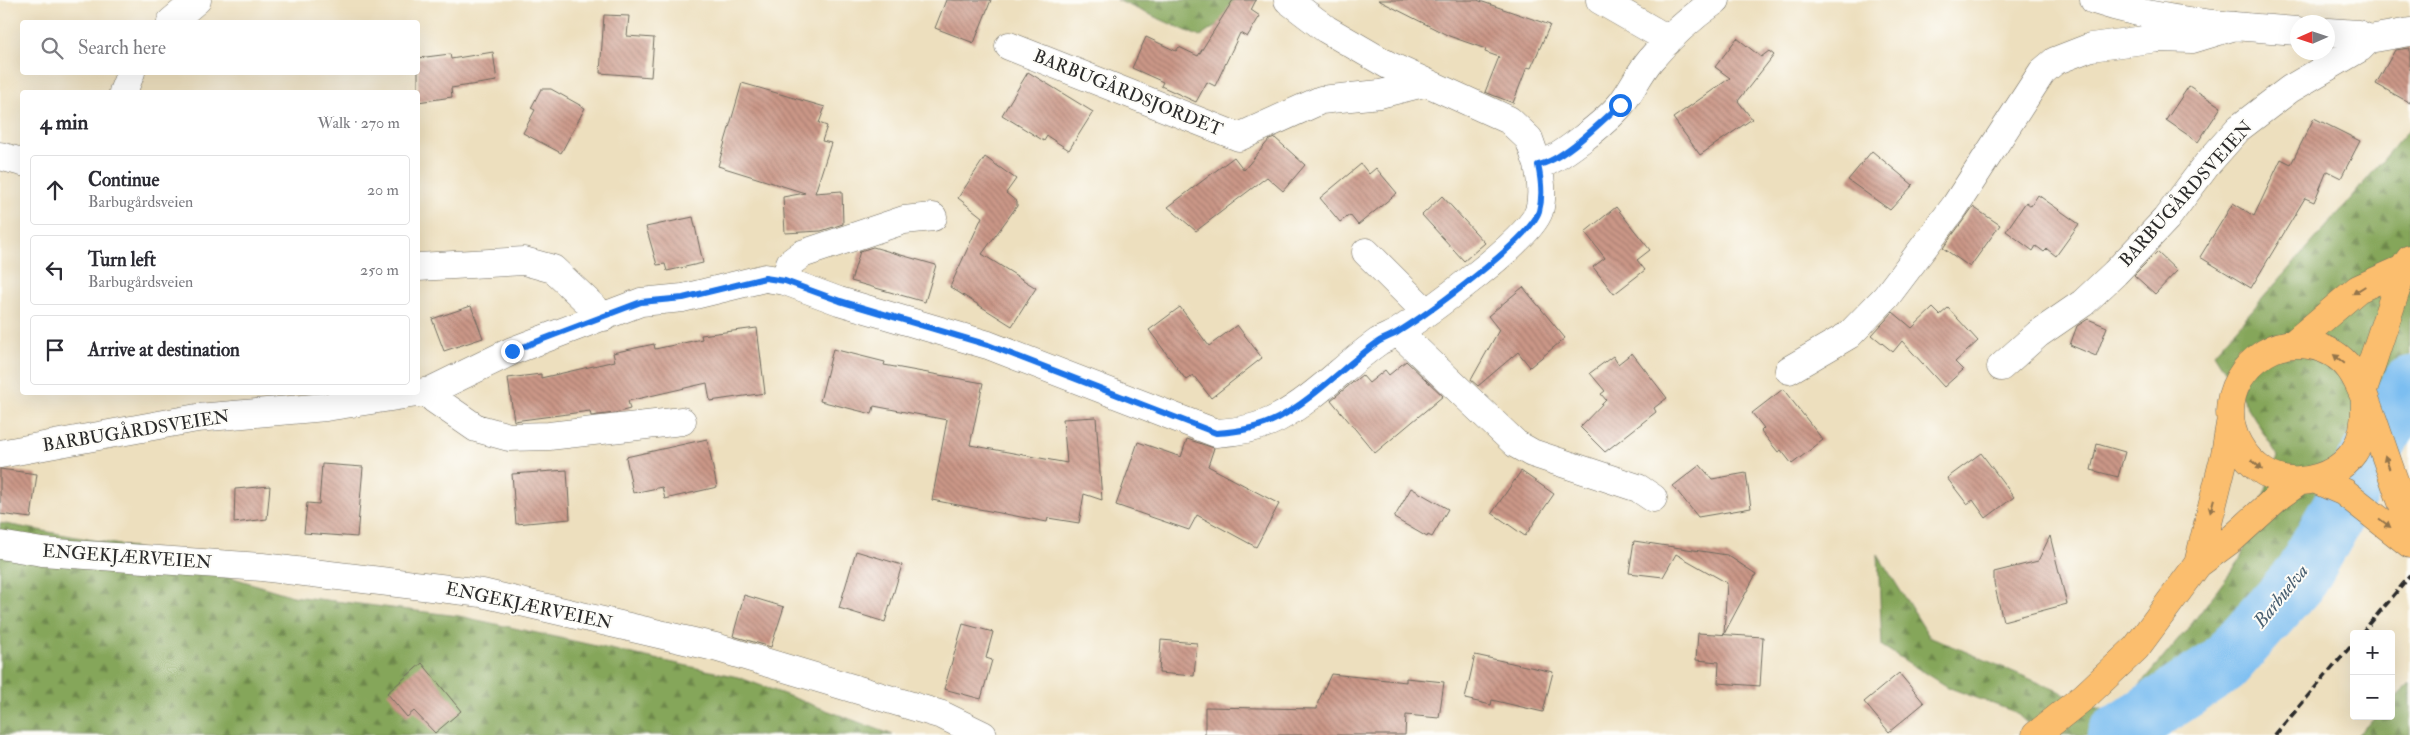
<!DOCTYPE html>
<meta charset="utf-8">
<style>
body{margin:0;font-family:"IM FELL Double Pica",serif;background:#f7f7f7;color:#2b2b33}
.controls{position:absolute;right:15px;bottom:15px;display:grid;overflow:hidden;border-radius:5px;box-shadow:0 5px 20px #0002}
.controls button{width:45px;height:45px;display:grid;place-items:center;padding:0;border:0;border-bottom:1px solid #e1e1e2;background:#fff;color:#2b2b33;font:25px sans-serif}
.compass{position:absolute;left:2290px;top:15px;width:45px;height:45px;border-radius:50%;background:#fff;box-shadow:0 5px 20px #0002;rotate:267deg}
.stop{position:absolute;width:15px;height:15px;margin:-11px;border:4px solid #1a73e8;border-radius:50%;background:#fff}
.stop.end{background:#1a73e8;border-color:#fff;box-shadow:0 1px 5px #0008}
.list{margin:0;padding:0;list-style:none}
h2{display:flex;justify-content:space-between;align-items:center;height:65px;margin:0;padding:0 20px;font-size:21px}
h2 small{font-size:16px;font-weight:400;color:#7c7c81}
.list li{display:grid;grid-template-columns:32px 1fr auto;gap:15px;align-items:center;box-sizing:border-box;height:70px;margin:0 10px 10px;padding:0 10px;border:1px solid #e1e1e2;border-radius:5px}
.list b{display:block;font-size:19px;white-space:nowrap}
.list p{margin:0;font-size:16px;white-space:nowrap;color:#7c7c81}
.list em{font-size:16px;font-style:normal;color:#7c7c81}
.icon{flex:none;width:28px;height:28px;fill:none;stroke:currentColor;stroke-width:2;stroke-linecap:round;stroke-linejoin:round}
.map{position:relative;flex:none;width:2410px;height:735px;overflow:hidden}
.search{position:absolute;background:#fff;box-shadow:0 5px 20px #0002;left:20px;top:20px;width:400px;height:55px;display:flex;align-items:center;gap:12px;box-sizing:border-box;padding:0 18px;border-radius:5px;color:#7c7c81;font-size:19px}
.panel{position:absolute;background:#fff;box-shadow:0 5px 20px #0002;left:20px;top:90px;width:400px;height:305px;border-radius:5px}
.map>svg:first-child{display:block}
.forest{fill:url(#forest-firs);stroke:#586842}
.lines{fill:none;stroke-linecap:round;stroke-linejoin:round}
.river{stroke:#7cbef1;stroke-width:58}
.building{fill:url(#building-back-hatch)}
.minor-casing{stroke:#6f6a5e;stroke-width:29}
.major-casing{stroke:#6f6a5e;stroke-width:29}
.minor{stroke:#fff;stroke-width:28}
.major{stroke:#fbbe6e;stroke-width:28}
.rail{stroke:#2b2b2b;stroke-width:4;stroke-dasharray:8 4;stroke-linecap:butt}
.oneway{fill:#93744c}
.route{stroke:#1a73e8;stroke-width:6}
.labels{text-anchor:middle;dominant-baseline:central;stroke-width:4;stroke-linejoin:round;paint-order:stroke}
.street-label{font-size:18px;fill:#2b2b2b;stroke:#fdfcf7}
.water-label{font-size:19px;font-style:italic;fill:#475e70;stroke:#fdfcf7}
</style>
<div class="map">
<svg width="2410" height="735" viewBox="0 0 2410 735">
<defs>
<pattern id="forest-firs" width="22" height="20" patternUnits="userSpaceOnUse" patternTransform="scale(1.25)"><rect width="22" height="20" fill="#85a65a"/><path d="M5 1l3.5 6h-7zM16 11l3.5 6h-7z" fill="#6d874b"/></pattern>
<pattern id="building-back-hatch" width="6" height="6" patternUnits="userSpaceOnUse" patternTransform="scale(1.25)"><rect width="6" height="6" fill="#cb9787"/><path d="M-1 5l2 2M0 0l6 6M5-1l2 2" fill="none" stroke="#a57b6f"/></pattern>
</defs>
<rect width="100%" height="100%" fill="#fdfcf7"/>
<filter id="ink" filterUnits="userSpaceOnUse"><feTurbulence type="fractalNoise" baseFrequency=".02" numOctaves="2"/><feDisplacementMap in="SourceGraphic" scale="10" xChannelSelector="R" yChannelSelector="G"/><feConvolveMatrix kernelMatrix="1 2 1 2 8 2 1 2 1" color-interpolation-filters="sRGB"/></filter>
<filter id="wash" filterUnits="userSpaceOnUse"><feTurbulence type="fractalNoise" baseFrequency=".0096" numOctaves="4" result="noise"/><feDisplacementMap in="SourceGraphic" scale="20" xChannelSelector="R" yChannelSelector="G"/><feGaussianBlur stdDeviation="1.12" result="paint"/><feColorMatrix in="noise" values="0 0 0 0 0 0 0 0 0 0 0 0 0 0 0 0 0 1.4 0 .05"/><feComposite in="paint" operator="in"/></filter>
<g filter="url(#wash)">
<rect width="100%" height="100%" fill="#eddfbe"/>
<path class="forest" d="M1117 0H1254L1200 37Z
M2410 128V409L2323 569 2194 702 2144 735H2040L2015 712 1947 687 1882 646 1878 555 1929 636 2115 715 2190 626 2240 560 2278 456 2214 353 2341 210Z
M0 523 131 547 293 596 459 616 738 677 893 735H0Z
M2410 684V735H2357L2377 716H2391V702Z"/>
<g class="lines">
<path class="river" d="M2116 735 2222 666 2301 577 2410 385"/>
</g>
<g id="blocks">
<path class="building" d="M946 0H991L974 43 935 28Z
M1233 0H1256L1251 10 1260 16 1247 37 1240 33 1215 86 1207 82 1196 102 1161 86 1163 82 1132 68 1146 37 1176 51 1179 47 1198 56Z
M1378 0H1477L1550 25 1531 68 1527 67 1513 103 1485 92 1499 57 1485 52 1486 49 1449 36Z
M604 15 629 16 627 36 654 38 651 77 600 73Z
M1737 38 1761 57 1769 51 1774 55 1738 101 1752 119 1700 155 1673 118 1730 78 1715 67Z
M2410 48V103L2376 84 2395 50Z
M493 52 497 81 451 88 452 97 418 102V58L450 54 451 59Z
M1028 72 1093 112 1069 150 1047 136 1044 141 1002 115Z
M742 83 825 107 819 123 827 126 822 141 831 143 815 193 842 191 843 224 821 231 785 233 783 197 805 193 718 166Z
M2189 86 2221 107 2198 142 2166 120Z
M541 89H551L585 108 561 153 523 133 535 110 531 108Z
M2314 118 2360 141 2341 178 2327 171 2314 202 2305 198 2251 288 2200 257 2233 203 2254 216 2281 159 2291 164Z
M1275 138 1305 165 1283 191 1267 177 1196 231 1168 207 1234 157 1244 170 1269 140Z
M1872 151 1913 185 1890 210 1848 180Z
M985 157 1016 179 1006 193 1017 202V206L982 254 1036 288 1012 326 950 287 982 217 958 198Z
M1361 164 1369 174 1376 168 1397 193 1358 225 1350 215 1340 222 1320 198Z
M2038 195 2079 224 2056 256 2047 249 2044 252 2036 246 2033 251 2006 231 2026 202 2031 206Z
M1442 196 1485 243 1464 261 1422 215Z
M1616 207 1650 250 1637 260 1645 270 1614 294 1593 267 1605 258 1585 232Z
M1973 207 2000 225 1970 267 1943 248Z
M693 217 703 263 667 271 665 264 657 265 646 227Z
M873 247 936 265 925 302 851 281 860 251Z
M2157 252 2177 271 2155 294 2134 275Z
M1523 287 1565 338 1530 367 1518 352 1478 386 1471 380 1499 330 1488 316Z
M471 306 483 338 444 351 432 319Z
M1180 307 1209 346 1237 325 1262 358 1211 398 1193 375 1186 380 1149 330Z
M1933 308 1940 315 1948 308 1978 341 1955 362 1963 370 1944 387 1902 341 1893 352 1872 335 1893 312 1912 328Z
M2088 319 2107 327 2096 356 2070 345 2077 326Z
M757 328 765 393 710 401 707 383 628 401 630 409 615 413 591 416 590 411 514 421 508 378 541 374V378L615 361 613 353 617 352 654 344 655 349 702 339 701 335Z
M833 349 885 362 884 365 983 383 970 445 1067 463 1063 419 1096 417 1102 500 1084 494 1079 523 1048 518 1047 522 932 500 947 420 874 406 872 414 820 401Z
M1632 353 1667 398 1654 408 1656 412 1605 452 1580 427 1606 400 1601 394 1605 391 1590 373 1613 356 1618 364Z
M1406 361 1443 396 1375 453 1331 400 1362 375 1369 383 1385 370 1389 375Z
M1783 389 1823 440 1792 464 1781 450 1778 452 1761 431 1764 428 1752 413Z
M707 439 717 487 665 499 662 487 633 493 626 457Z
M1187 439 1214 448 1208 466 1279 504 1256 547 1197 515 1189 530 1116 505 1138 442 1181 457Z
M2097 444 2125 452 2118 477 2091 470Z
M1981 453 2014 497 1986 518 1973 500 1967 504 1947 478Z
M322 464 363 467 357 537 304 533 307 503 319 504Z
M1700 465 1712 479 1746 473 1751 508 1698 517 1673 486Z
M0 469 37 474 31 518 0 514Z
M567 470 570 519 516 524 512 474Z
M1521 471 1554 494 1525 536 1492 513Z
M270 486 267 519 234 523 235 489Z
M1411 488 1448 509 1432 537 1428 535 1427 537 1394 518Z
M2050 536 2067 604 2003 621 1994 583V572L2038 561Z
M1634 541 1727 555 1756 574 1724 634 1727 583 1676 554 1663 577 1629 573Z
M856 551 902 565 885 622 839 608Z
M744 595 784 607 771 647 733 636Z
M963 624 993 632 986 658 992 660 981 699 944 689Z
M1698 633 1763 637 1760 686 1718 683 1719 662 1696 660Z
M1161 640 1197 643 1194 676 1159 673Z
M1475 655 1553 672 1543 712 1492 700 1491 705 1465 699Z
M422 663 461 711 435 733 414 711 407 717 387 693Z
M1899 673 1924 703 1889 732 1864 702Z
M1331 674 1406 682V678L1444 682 1439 718 1406 715 1405 735H1205V707L1317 709 1318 702Z"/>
</g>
</g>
<g filter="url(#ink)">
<use href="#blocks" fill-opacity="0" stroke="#6f6a5e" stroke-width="1"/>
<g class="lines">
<g class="minor-casing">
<path id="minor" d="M1288 0 1326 29 1388 65 1509 120 1529 139 1538 165
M1600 0 1659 34 1667 42
M2094 0C2160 22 2229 26 2298 31
M171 22 197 0
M2328 32 2358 34 2369 39
M2369 39 2410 32
M1009 46 1239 137 1321 100 1380 94 1424 83
M123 92 131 72
M0 156 22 162
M1366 252 1426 312
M418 267 524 261 553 269 604 317
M785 281 790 263 802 254 904 220 933 217
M1398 332 1516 444 1532 453 1638 488 1653 498
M2001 367 2038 334 2083 303 2115 273 2166 219 2208 163 2239 128 2290 89 2360 48 2369 39
M1789 370 1849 335 1886 297 1955 206 2042 72 2055 61 2091 47 2158 38 2192 39 2235 26
M430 391 434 399 476 428 509 437 549 436 682 421
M0 454 197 418 326 407 430 391 512 351 641 302 683 298 765 278 785 281 839 301 988 345 1216 433C1237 432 1259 428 1278 418 1315 398 1344 366 1378 342 1384 338 1392 336 1398 332 1427 313 1530 240 1539 211 1543 197 1541 179 1538 165 1557 162 1608 120 1621 104 1632 90 1639 73 1651 59 1670 36 1692 17 1716 0
M0 545 42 552 262 567 482 593 715 647 942 715 983 735"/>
</g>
<g class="major-casing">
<path id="major" d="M2293 344 2358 289 2403 269
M2363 390 2403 269 2410 259
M2365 399C2365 414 2365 426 2360 440 2347 476 2296 493 2264 472 2219 442 2218 382 2265 353 2291 337 2331 343 2350 369 2361 384 2366 402 2373 420 2385 455 2397 490 2410 524
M2314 479 2344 492 2410 544
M2198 564 2225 454 2230 424
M2036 735 2085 696 2136 648 2198 564 2233 538 2280 495 2300 481"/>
</g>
<use href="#minor" class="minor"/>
<use href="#major" class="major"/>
<path class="rail" d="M2361 634 2410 576
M2275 735 2354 642"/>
</g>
<defs><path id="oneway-solid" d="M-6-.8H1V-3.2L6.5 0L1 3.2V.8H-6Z" transform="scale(1.25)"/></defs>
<g class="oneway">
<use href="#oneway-solid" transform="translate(2359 290) rotate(148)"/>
<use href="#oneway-solid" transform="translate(2339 359) rotate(-141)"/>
<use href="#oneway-solid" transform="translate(2387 462) rotate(-109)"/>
<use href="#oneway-solid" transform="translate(2257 465) rotate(42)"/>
<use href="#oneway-solid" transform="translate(2212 506) rotate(105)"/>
<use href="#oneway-solid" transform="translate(2385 523) rotate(37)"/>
</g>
</g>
<g class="lines" filter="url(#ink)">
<path class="route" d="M512 351 641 302 683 298 765 278 785 281 840 301 988 345 1216 433C1237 432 1259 428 1278 418 1315 398 1344 366 1378 342 1384 338 1392 336 1398 332 1427 314 1530 240 1539 211 1543 197 1541 179 1538 165 1562 161 1601 122 1620 105"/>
</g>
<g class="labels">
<g class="street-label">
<text transform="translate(1128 93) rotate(22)">BARBUGÅRDSJORDET</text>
<text transform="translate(2186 194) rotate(-48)">BARBUGÅRDSVEIEN</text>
<text transform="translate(136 431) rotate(-9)">BARBUGÅRDSVEIEN</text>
<text transform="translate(127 557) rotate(4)">ENGEKJÆRVEIEN</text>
<text transform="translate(529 606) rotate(12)">ENGEKJÆRVEIEN</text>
</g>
<g class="water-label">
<text transform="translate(2281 596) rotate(-51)">Barbuelva</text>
</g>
</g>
</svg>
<div class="controls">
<button>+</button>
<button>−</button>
</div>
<svg class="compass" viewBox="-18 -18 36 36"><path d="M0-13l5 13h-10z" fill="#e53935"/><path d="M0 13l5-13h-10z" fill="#7c7c81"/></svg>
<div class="stop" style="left:1620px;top:105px"></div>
<div class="stop end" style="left:512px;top:351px"></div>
<div class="search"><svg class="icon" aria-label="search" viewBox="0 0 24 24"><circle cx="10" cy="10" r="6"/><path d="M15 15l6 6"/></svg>Search here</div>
<section class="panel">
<h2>4 min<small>Walk · 270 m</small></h2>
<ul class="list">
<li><svg class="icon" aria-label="ahead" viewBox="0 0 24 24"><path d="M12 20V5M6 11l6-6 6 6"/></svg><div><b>Continue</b><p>Barbugårdsveien</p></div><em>20 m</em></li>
<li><svg class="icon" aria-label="left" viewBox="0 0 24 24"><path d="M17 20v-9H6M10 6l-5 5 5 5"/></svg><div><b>Turn left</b><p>Barbugårdsveien</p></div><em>250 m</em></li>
<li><svg class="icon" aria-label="arrive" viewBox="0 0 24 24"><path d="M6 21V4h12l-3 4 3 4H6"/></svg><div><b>Arrive at destination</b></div></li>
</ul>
</section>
</div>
